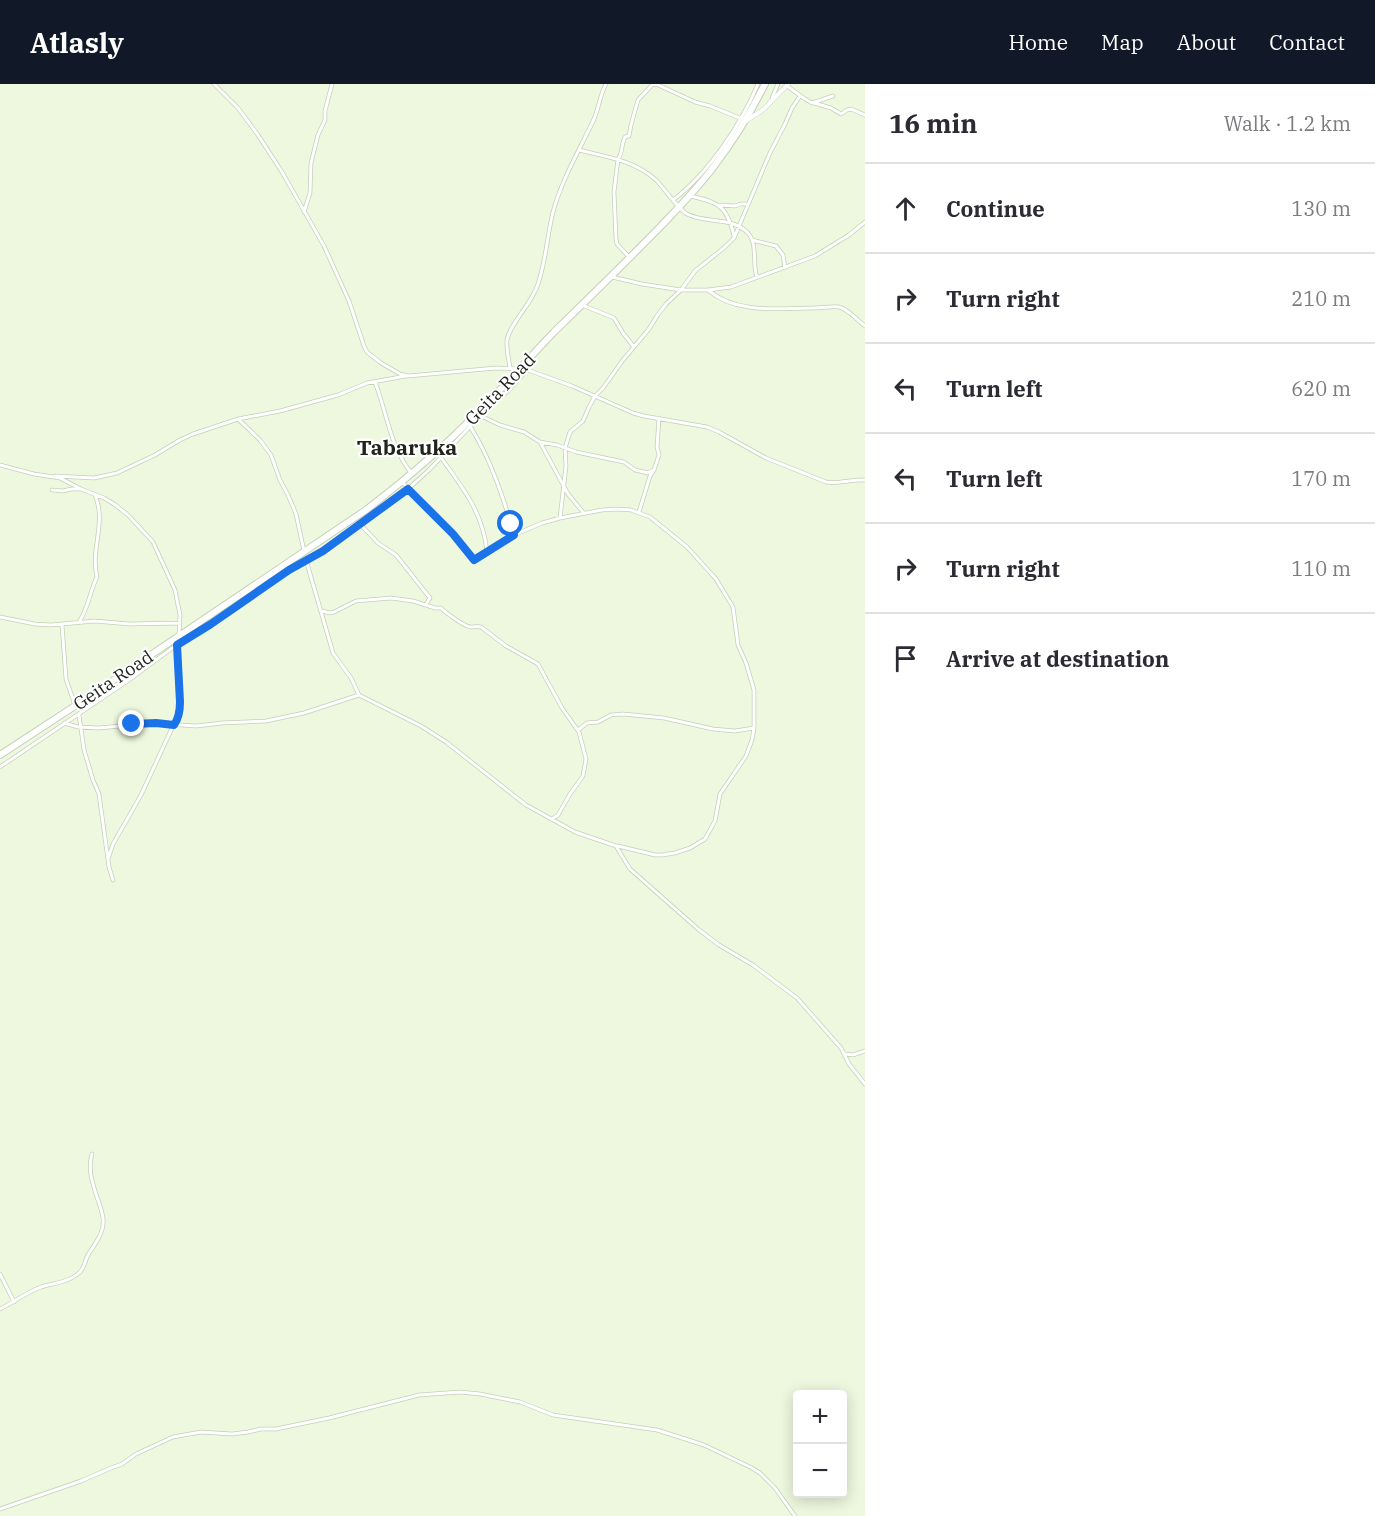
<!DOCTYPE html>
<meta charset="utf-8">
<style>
body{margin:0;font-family:"IBM Plex Serif",serif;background:#f2f2f3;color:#2b2b33}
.controls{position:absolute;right:18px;bottom:18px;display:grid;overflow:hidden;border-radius:6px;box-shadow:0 3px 15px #0003}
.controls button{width:54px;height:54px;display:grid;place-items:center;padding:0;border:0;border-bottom:2px solid #e1e1e2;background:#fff;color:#2b2b33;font:30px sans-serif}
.stop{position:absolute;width:18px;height:18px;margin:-14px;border:4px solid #1a73e8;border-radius:50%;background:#fff}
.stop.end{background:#1a73e8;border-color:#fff;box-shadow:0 2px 6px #0008}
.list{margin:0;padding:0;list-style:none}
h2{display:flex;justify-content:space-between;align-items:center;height:78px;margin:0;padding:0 24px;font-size:26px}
h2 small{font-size:20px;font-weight:400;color:#7c7c81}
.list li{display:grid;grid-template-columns:39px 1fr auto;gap:18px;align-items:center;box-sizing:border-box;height:90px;padding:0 24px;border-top:2px solid #e1e1e2}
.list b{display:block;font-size:22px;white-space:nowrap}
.list em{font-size:20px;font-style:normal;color:#7c7c81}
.icon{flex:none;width:33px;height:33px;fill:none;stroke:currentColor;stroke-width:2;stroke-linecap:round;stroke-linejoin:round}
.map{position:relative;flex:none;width:865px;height:1432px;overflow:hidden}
header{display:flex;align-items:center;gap:36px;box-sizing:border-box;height:84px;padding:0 30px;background:#111827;color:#fff}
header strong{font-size:28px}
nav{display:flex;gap:33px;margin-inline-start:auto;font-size:21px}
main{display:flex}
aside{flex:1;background:#fff}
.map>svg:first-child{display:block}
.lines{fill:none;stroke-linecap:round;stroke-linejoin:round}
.street-casing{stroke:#c5cfb7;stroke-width:4.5}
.secondary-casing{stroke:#c5cfb7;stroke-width:5}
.highway-casing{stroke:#c5cfb7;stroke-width:8}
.street{stroke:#fff;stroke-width:3}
.secondary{stroke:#fff;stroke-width:4}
.highway{stroke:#fff;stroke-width:6}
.route{stroke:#1a73e8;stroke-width:8}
.labels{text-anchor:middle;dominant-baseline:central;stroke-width:4.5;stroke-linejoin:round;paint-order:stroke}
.street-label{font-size:18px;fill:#21241b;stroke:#fff}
.quarter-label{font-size:21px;font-weight:bold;fill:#21241b;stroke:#fff}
</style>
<header>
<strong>Atlasly</strong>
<nav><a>Home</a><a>Map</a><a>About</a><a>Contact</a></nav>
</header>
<main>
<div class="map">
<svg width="865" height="1432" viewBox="0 0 865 1432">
<rect width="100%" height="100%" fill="#eef8df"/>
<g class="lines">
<g class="street-casing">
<path id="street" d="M214 0 238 24 258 51 282 88 324 162 349 217 364 262 367 268 381 279 400 290 408 292 496 284 525 285 572 302 633 329 644 332 707 343 719 348 766 374 826 398C839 400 852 395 865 396
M787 2 805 15 812 19 833 12
M772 14 778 0
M814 19 831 24 841 30 847 26 851 25 865 31
M579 66C606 73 634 76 656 96 665 105 677 124 687 130 705 140 732 132 748 149 758 160 752 180 757 193
M690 112C719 118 727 122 734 152
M673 116C708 90 742 39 758 0
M720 121 735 122 740 120H747
M304 128 310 109 311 79 318 51 325 36V27L332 0
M752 156 776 162 783 171 785 184
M629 173 617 160 616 155 614 108 618 75C623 69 621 60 625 53L629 52 631 41 638 16 652 1 656 0 695 18 710 22 742 35
M612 193 642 200 681 206H708L731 203 815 172 849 151 865 138
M708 206C737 231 781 224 815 224 823 224 831 222 839 223 848 225 857 236 865 242
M582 221 614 234 623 249 634 263
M510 284C509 276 506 265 507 256 510 239 532 220 538 200 546 177 547 152 553 128 562 95 580 65 594 35 599 23 600 11 606 0
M375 298C387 329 390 363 412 390
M479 331 500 341 524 348 540 358 557 361 576 368 624 378 635 386 644 388 647 389 654 386
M238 335 260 356 271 371 280 396 288 411 296 430 304 467
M470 342C491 376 503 412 514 451
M540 358 568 410 583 428
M437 368C460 401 483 426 487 468
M0 381 34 390 60 394 81 405 104 414 114 420 128 431 153 458 175 506 180 531 179 550
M55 392 94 394 117 389 155 371 180 356 193 350 238 335 280 327 338 311 367 299 406 292
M403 399 453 450 475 477
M52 406 63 407 71 405H79
M639 428 650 392 654 386 659 371 657 363 659 334
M560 434 566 382 565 364 570 348 583 337 589 323 595 312 603 304 623 276 649 245 657 232 666 220 681 206 695 187 725 163 734 154 769 71 785 40 792 24 800 12
M360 440 378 459 396 471 430 514 426 520
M306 476 333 569 351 594 359 611 421 642 446 658 526 721 575 748 616 762 630 785 698 845 719 861 753 881 797 914 841 964 849 980 865 1000
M475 476 514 451 542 439 560 434 602 426 616 425 631 426 650 433 687 463 716 495 733 523 738 561 746 579 754 606V644L752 656 746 672 720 710 715 737 705 755 690 764 675 769 662 771H655L618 762
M322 527 330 529 334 528 356 517 391 514 413 517 435 524H441C446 529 465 543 471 543 475 543 478 542 481 543L506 562 538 580 562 624 579 648 586 675 583 692 570 710 558 731 552 735
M0 533 35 540 51 541 95 537 129 540 180 539
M79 538C88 525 90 507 97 493 90 465 107 438 95 411
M62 541 66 595 75 621
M79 631 84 666 93 696 99 710 109 783 113 796
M64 639 78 643 99 644 151 639 196 642 222 639 266 637 304 629 359 611
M578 646 587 639 598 638 611 631 623 630 664 634 713 645 735 647 754 644
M0 683 129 596 171 565 211 540 289 486 323 467 408 405 429 386 481 331 509 306 527 286
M108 775 113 760 141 711 180 627 177 561
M845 970 853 971 865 967
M0 1190 14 1218
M0 1225C14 1218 27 1208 41 1203 54 1199 70 1198 80 1188 85 1183 85 1176 88 1171 96 1158 107 1146 102 1129 97 1110 86 1090 92 1070
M0 1425 81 1397 111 1384 122 1380 136 1370 173 1353 201 1348 232 1350 248 1348 261 1345H276L329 1334 419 1311 460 1308 480 1310 520 1318 553 1331 657 1346 704 1361 752 1384 760 1389 775 1404 795 1432"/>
</g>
<g class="secondary-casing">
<path id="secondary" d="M746 37 764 25 788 0"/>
</g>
<g class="highway-casing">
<path id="highway" d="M0 671 87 614 366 426C405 396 442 365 476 330 503 304 528 275 554 248 590 213 626 178 661 142 679 123 699 103 715 81 734 56 751 28 765 0"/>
</g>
<use href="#street" class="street"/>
<use href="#secondary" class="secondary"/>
<use href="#highway" class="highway"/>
</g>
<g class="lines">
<path class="route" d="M132 640 156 639 174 641C179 634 180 627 180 618L177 561 211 540 289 486 323 467 408 405 453 450 474 476 514 451 511 440"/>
</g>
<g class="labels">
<g class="street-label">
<text transform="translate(500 305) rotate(-46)">Geita Road</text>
<text transform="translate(113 596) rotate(-34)">Geita Road</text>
</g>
<g class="quarter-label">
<text x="407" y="363">Tabaruka</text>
</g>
</g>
</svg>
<div class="controls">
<button>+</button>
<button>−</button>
</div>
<div class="stop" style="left:511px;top:440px"></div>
<div class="stop end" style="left:132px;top:640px"></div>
</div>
<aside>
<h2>16 min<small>Walk · 1.2 km</small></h2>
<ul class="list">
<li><svg class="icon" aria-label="ahead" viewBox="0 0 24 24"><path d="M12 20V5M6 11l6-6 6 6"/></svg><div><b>Continue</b></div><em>130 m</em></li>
<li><svg class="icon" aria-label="right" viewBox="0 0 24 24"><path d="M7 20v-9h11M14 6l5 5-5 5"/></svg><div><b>Turn right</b></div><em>210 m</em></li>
<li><svg class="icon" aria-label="left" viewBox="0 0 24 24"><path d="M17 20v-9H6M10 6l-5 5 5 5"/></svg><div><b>Turn left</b></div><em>620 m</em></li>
<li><svg class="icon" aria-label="left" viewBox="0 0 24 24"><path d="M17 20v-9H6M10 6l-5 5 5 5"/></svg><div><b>Turn left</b></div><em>170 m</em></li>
<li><svg class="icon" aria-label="right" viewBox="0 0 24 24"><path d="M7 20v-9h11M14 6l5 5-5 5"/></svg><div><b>Turn right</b></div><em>110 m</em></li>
<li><svg class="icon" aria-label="arrive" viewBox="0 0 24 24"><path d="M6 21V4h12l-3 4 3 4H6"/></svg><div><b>Arrive at destination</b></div></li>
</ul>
</aside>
</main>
